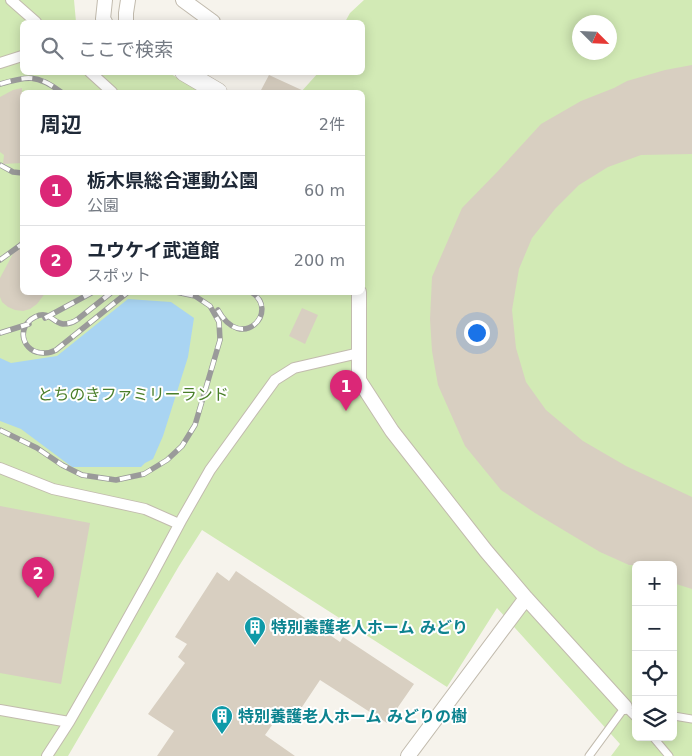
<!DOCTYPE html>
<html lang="ja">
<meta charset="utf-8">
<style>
body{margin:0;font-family:"DejaVu Sans","Noto Sans JP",sans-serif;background:#f2f2f3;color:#1f2937}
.controls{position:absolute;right:15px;bottom:15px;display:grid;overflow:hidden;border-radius:8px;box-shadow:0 2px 12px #0003}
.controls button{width:45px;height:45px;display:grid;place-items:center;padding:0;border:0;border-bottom:1px solid #e0e1e3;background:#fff;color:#1f2937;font:25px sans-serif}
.compass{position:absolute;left:572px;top:15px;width:45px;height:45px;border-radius:50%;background:#fff;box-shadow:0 2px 12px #0003;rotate:114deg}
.you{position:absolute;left:476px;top:332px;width:18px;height:18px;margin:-12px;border:4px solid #fff;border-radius:50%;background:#1a73e8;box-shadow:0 0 0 8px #1a73e833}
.badge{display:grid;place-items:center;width:32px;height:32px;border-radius:50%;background:#db2777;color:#fff;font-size:16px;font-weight:700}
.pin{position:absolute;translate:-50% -41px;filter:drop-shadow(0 1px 2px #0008)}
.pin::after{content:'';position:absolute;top:26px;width:18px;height:15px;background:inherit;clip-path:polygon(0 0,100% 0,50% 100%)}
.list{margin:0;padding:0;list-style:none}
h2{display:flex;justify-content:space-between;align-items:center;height:65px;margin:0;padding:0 20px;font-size:21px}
h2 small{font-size:16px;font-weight:400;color:#747a83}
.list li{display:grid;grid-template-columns:32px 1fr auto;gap:15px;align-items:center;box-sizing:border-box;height:70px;padding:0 20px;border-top:1px solid #e0e1e3}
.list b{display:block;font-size:19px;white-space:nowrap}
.list p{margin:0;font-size:16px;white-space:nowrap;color:#747a83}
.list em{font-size:16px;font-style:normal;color:#747a83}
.icon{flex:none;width:28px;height:28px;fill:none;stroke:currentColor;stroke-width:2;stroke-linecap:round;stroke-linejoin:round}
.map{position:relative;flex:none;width:692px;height:756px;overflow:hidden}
.search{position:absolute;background:#fff;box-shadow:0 2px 12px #0003;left:20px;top:20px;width:345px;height:55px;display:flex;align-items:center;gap:12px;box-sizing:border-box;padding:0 18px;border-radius:8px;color:#747a83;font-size:19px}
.panel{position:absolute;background:#fff;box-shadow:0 2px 12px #0003;left:20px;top:90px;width:345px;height:205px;border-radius:8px}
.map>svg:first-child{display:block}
.green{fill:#d2eab5;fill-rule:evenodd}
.water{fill:#a9d4f2}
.building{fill:#d8cfc1}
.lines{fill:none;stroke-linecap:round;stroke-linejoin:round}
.service-casing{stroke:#c2bbae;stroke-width:9}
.pedestrian-casing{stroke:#c2bbae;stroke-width:12}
.minor-casing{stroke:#c2bbae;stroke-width:16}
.tertiary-casing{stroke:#c2bbae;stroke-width:19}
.service{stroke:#fff;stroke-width:7}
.pedestrian{stroke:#fff;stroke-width:10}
.minor{stroke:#fff;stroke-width:14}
.tertiary{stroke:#fff;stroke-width:18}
.rail-casing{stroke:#9a9a9a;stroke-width:5.5}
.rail{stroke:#fff;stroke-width:4;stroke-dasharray:11;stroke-linecap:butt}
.labels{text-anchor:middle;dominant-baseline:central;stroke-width:4;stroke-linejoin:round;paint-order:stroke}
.park-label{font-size:16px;fill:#4a7f2a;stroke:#fff}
.culture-label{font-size:16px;font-weight:bold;fill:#0d838f;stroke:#fff;text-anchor:start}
</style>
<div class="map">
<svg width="692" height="756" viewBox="0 0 692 756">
<rect width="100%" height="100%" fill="#f6f3ec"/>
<path class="green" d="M0 0H74L76 22H22V72L169 73 203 92H22V292H362V92H301L318 73 362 72V22H345L350 13 364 0H692V756H611L620 744 497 608 447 687 202 530 179 566 68 756H0ZM580 22H610V52H580ZM636 565H673V737H636Z"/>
<path class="water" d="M128 299 171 302 194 318 188 357 163 436 153 459 145 463 141 467H72L21 429 0 421V358L11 363 57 356Z"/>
<path class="building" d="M692 65V154L641 155 608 167 579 185 555 209 532 238 519 269 512 310 516 348 526 382 546 410 583 441 626 466 692 497V589L673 583V565H629L600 552 535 513 501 490 465 446 438 385 432 351 430 319 432 277 462 208 498 171 541 124 581 101 614 88 627 81 665 70Z
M269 75 306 92H260Z
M22 88V163L3 164 4 155 0 152V97L13 90Z
M22 237V292H46L37 304 30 309 23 311 15 310 8 307 2 302 0 297V278Z
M302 308 318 315 305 344 289 336Z
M0 506 90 523 61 684 0 673Z
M236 571 340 642 343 637 414 684 387 723 320 680 294 719 282 711 265 735 295 756H157L174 731 148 714 185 663 178 657 187 644 175 637 217 572 229 581Z"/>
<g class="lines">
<g class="service-casing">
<path id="service" d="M674 716 692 719
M653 737 669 756
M589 756 625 707 636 718"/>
</g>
<g class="pedestrian-casing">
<path id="pedestrian" d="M11 0 36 22
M0 63 22 56
M90 72 112 92
M0 468 53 489 145 509 179 524
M0 710 69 722
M47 756 69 722 104 661 152 575 182 519 210 470 275 380 294 368 359 353"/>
</g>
<g class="minor-casing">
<path id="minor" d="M105 0 103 19 105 22
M183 0 213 22
M126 22V13L128 0
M359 292V380L392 431 486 551 526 598 625 707
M408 756 526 598"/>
</g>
<g class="tertiary-casing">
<path id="tertiary" d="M184 72 218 92"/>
</g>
<use href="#service" class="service"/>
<use href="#pedestrian" class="pedestrian"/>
<use href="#minor" class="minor"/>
<use href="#tertiary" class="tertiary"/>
<g class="rail-casing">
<path id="rail" d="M0 84C27 76 37 74 61 92
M0 165 13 172 22 173
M0 260 22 244
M112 292 78 319C74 322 68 324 63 324 52 322 49 310 35 317 15 327 22 354 45 353 48 353 52 352 56 350L128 292
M218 310C242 354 281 310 251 292
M45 318 93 292
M0 333 29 324
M0 430 37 448 62 465 82 475 116 480 144 474 167 460 182 446 195 425 220 340 219 322 210 306 195 296 176 292"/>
</g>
<use href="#rail" class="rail"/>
</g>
<defs>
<g id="building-pin" transform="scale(1.125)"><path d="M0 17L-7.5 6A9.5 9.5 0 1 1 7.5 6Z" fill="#0f9aa8" stroke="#fff"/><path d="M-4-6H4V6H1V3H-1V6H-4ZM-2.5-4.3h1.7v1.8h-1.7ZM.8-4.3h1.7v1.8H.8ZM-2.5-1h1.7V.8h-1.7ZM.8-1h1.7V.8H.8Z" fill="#fff"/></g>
</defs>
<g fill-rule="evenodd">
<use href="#building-pin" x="255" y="627"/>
<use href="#building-pin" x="222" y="716"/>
</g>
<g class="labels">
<g class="park-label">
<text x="133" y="394">とちのきファミリーランド</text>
</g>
<g class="culture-label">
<text x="271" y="627">特別養護老人ホーム みどり</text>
<text x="238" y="716">特別養護老人ホーム みどりの樹</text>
</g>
</g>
</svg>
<div class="controls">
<button>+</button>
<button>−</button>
<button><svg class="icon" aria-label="locate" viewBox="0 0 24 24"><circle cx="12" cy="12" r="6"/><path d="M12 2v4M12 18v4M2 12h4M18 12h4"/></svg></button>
<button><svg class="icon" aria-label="layers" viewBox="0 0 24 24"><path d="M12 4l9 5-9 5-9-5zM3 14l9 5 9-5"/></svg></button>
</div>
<svg class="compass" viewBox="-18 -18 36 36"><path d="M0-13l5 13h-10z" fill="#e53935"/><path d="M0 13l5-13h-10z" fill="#747a83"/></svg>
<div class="you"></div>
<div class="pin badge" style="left:346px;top:411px">1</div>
<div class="pin badge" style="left:38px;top:598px">2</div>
<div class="search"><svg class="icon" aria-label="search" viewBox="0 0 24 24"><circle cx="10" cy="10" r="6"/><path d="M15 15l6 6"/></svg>ここで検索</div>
<section class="panel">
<h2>周辺<small>2件</small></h2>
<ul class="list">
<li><span class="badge">1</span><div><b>栃木県総合運動公園</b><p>公園</p></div><em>60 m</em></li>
<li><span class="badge">2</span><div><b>ユウケイ武道館</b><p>スポット</p></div><em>200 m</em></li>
</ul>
</section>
</div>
